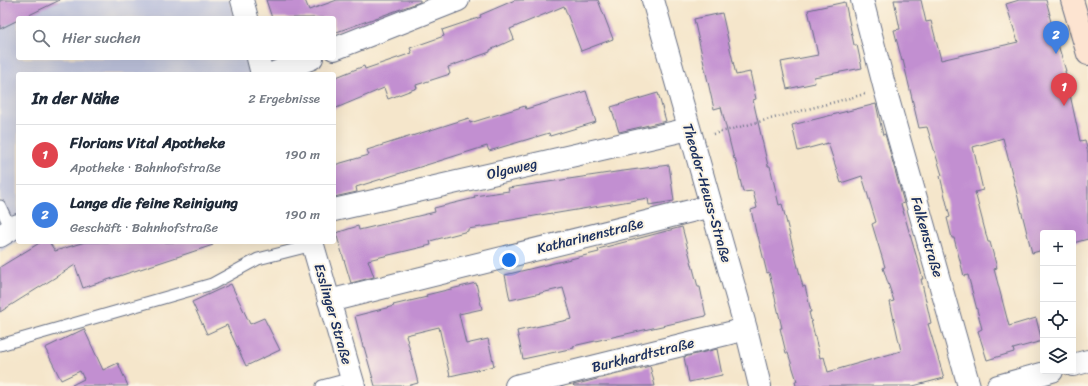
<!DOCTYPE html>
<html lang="de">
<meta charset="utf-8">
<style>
body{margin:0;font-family:Sriracha,sans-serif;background:#f2f2f3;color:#1f2937}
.controls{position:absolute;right:12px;bottom:12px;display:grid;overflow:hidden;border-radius:4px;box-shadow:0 4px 16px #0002}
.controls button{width:36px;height:36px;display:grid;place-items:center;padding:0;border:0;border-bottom:1px solid #e0e1e3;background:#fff;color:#1f2937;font:20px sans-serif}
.you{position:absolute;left:509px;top:260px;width:14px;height:14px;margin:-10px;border:3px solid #fff;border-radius:50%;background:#1a73e8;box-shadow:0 0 0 6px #1a73e833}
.badge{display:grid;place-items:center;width:26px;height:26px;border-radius:50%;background:#d1495b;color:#fff;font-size:13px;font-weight:700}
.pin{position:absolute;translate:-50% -33px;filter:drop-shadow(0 1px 2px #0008)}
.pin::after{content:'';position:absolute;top:21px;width:14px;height:12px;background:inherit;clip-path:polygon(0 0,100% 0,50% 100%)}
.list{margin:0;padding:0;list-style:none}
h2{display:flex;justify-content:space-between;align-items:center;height:52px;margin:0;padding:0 16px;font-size:17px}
h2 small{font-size:13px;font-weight:400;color:#747a83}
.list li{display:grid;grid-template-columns:26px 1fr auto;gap:12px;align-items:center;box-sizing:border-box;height:60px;padding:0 16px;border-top:1px solid #e0e1e3}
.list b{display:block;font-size:15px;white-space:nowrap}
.list p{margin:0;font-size:13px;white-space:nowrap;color:#747a83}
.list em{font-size:13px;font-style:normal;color:#747a83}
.icon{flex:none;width:22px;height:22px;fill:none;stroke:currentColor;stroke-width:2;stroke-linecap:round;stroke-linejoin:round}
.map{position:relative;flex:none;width:1088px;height:386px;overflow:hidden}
.search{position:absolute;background:#fff;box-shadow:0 4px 16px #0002;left:16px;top:16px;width:320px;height:44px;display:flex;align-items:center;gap:10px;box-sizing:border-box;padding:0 14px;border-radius:4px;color:#747a83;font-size:15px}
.panel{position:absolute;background:#fff;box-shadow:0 4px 16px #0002;left:16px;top:72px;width:320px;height:172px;border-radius:4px}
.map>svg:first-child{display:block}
.industrial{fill:#bec3dd}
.building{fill:#c28fd1}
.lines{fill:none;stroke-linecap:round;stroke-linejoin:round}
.lane-casing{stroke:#676f84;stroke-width:13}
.street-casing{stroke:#676f84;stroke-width:24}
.secondary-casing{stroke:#676f84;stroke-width:24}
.path{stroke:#676f84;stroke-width:2.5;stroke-dasharray:1 3;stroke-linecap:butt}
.lane{stroke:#fff;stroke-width:11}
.street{stroke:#fff;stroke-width:22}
.secondary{stroke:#fde4d1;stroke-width:22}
.labels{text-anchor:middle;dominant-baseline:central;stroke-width:4;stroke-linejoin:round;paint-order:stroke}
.street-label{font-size:14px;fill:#1b2f5e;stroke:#fcf5e5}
</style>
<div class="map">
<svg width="1088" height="386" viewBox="0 0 1088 386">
<rect width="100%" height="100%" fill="#fcf5e5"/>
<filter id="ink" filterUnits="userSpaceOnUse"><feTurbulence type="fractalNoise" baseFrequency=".025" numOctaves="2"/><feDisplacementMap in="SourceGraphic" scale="8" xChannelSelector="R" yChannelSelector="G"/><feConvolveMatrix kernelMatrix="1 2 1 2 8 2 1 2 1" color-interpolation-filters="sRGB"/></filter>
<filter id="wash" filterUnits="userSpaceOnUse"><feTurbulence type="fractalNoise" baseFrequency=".012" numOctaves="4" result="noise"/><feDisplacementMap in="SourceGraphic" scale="16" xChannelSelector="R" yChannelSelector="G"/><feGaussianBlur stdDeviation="0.9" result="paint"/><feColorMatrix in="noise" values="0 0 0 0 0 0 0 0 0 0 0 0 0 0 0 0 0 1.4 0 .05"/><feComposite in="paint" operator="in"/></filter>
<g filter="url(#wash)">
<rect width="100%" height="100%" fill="#f5e6cb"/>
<path class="industrial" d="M0 0H229L234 18H18V58H246L250 74H18V241L0 252Z"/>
<g id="blocks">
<path class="building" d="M0 0H60L23 18H18V20L0 29Z
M266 0H305L309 10 337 0H420V2L334 33V18H272Z
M515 0H598L613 39 581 51 564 6 510 29 514 39 490 50V52L448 67 450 74 416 85 417 88 388 99 384 88 334 109V78L364 66 365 69 412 53 410 48 444 36 442 30 481 17 480 15Z
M894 0H921L926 22 931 21 941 60 1018 42 1006 4 1019 0H1046L1050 15H1049L1066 71H1065L1080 141 1085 140 1088 153V239L1073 243V233H1043V250L1032 253 1003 138 973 147 983 190 975 192 988 242H990L997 268 994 269 1009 326 1036 318 1042 341 1013 349 1014 352 987 360 978 331 982 329 968 275 964 276 954 238H952L947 218 950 217 940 176 942 175 927 127 919 128 903 60 902 61 894 30 900 29Z
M845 2 854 45H857L862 68 814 77 815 83 787 89 781 62 818 55 808 10Z
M722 13 736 75 750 72 756 99 753 100 768 166H770L779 205 782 204 803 287 805 286 811 312H809L820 358 824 357 828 372 901 351 890 302 894 301 883 268 885 267 872 224 876 222 862 176 841 183 828 143 798 151 792 125 876 104 883 135 885 134 904 203 901 204 923 279H921L931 323 928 324 944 378 913 386H796L795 381H797L788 353H786L780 328H782L769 272 767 273 758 236 757 237 751 210 757 208 753 191 743 192 735 158 734 159 721 107 714 109 694 19Z
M586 91 596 122 550 136 549 133 489 151 487 146 356 187 357 192 334 197V165L369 155 367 150 469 118 470 123 525 106 526 109Z
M658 93 666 121 619 132 611 107Z
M669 165 674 201 649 205 648 198 552 214V213L500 222 501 224 468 229V231L430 241 431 245 368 260 374 277 351 283 336 233 358 226 359 230 435 212 434 208 475 198 474 196 509 191 508 188 616 172Z
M682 227 698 287H700L706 316 573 346 574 348 523 359 517 331 572 319 563 288 510 300 505 275 599 252 598 249Z
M41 242H49L55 251 85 242H213V245L83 288 75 265 0 312V267Z
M476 283 482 309 459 314 466 344 488 339 494 366 450 376 439 327 406 335 418 383 407 386H375L364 347H363L355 316 394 306 393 305 427 297 426 295Z
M231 284 250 324 264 318 280 350 246 366 227 325 207 334 192 302Z
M84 329 103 370 118 363 128 386H70L84 379 80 371 61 380 45 348Z
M717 349 722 375 689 382 684 357Z
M650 366 655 386H574L573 385Z"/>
</g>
</g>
<g filter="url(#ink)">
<use href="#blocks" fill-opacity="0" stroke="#676f84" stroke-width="1"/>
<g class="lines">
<g class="lane-casing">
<path id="lane" d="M0 206 11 229
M0 345 212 284 258 259 313 245
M322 386 352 378"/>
</g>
<g class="street-casing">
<path id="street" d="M242 0 247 18
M653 0 746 329 760 386
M862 0 885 89 969 386
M334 49 458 0
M258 58 262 74
M272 74 312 58
M334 210 689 129
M0 236 18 225
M312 242 354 386
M329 301 711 206
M1073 365 1088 361
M516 386 746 329
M998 386 1052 371"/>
</g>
<g class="secondary-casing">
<path id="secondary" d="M1072 0 1088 54"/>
</g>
<path class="path" d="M713 134 865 94"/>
<use href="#lane" class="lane"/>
<use href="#street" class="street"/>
<use href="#secondary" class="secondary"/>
</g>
</g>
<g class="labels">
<g class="street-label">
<text transform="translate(512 169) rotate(-13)">Olgaweg</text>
<text transform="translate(707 193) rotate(74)">Theodor-Heuss-Straße</text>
<text transform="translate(590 236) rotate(-14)">Katharinenstraße</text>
<text transform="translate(927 237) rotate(74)">Falkenstraße</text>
<text transform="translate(333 314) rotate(74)">Esslinger Straße</text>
<text transform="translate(643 355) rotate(-14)">Burkhardtstraße</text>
</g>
</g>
</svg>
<div class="controls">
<button>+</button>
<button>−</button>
<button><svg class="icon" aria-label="locate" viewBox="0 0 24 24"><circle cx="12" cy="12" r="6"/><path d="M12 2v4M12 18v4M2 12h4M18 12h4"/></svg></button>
<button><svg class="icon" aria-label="layers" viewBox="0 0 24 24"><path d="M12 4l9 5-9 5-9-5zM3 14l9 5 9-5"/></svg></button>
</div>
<div class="you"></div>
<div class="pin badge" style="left:1064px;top:106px;background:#e0444e">1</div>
<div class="pin badge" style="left:1056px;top:54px;background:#3f7fe0">2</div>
<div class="search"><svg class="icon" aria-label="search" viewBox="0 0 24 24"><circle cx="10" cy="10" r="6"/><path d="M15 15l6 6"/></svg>Hier suchen</div>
<section class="panel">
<h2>In der Nähe<small>2 Ergebnisse</small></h2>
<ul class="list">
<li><span class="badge" style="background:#e0444e">1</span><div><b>Florians Vital Apotheke</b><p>Apotheke · Bahnhofstraße</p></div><em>190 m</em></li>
<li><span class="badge" style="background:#3f7fe0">2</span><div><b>Lange die feine Reinigung</b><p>Geschäft · Bahnhofstraße</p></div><em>190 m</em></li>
</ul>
</section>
</div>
